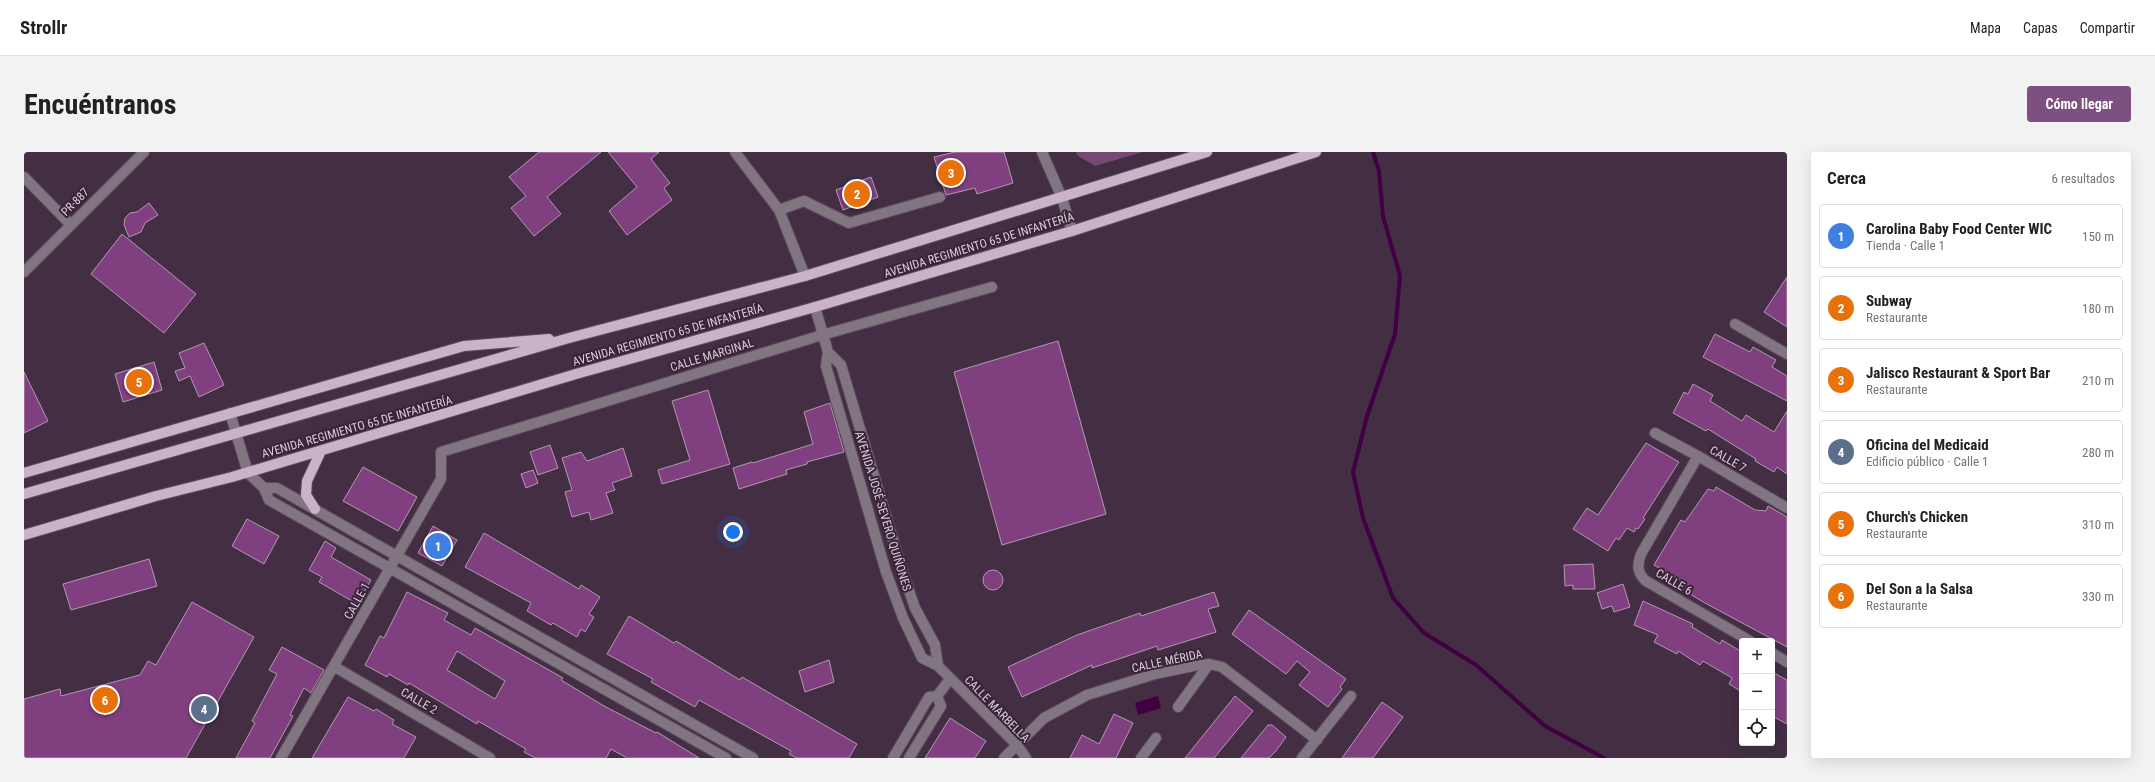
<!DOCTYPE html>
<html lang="es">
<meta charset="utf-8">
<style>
body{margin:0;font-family:"Roboto Condensed",sans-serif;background:#f2f2f2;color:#202124}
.controls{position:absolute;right:12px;bottom:12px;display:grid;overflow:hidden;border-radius:4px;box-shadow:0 4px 16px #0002}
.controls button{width:36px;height:36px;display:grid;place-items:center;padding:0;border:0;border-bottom:1px solid #e0e0e0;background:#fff;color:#202124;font:20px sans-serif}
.you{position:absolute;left:709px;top:380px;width:14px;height:14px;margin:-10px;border:3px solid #fff;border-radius:50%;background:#1a73e8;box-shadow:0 0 0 6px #1a73e833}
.badge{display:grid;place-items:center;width:26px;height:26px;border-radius:50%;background:#7e5081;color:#fff;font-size:13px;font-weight:700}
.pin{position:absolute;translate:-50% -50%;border:2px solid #fff;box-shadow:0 1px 4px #0006}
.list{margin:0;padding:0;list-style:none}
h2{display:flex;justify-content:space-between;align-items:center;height:52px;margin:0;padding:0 16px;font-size:17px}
h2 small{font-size:13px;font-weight:400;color:#757577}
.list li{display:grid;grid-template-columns:26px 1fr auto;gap:12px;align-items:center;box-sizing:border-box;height:64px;margin:0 8px 8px;padding:0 8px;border:1px solid #e0e0e0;border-radius:4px}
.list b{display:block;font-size:15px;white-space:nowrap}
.list p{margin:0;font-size:13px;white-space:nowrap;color:#757577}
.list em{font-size:13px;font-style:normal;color:#757577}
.icon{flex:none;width:22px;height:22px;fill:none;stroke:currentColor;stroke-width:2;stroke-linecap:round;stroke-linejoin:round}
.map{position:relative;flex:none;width:1763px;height:606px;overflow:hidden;border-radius:4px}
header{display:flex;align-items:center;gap:24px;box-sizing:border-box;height:56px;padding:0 20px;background:#fff;border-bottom:1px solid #e0e0e0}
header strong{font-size:19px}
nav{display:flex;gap:22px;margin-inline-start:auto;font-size:14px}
.intro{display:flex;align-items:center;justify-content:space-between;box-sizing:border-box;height:96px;padding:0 24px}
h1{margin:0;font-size:28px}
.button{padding:10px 18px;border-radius:4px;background:#7e5081;color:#fff;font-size:14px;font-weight:700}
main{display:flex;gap:24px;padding:0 24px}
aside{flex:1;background:#fff;border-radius:4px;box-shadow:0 4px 16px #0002}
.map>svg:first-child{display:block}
.green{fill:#764975}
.water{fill:#400041}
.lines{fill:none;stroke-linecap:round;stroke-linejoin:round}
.stream{stroke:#400041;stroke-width:4}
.building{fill:#804080;stroke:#b299b1;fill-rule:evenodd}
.minor-casing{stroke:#5e4b5e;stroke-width:12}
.major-casing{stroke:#5e4b5e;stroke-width:12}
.minor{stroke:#807580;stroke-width:10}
.major{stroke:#cab3c9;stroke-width:10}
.labels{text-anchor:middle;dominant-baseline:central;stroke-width:4;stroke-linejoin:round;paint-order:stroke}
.street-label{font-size:12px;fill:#dacdda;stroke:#392438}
</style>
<header>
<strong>Strollr</strong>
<nav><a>Mapa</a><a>Capas</a><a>Compartir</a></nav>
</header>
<div class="intro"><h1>Encuéntranos</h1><a class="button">Cómo llegar</a></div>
<main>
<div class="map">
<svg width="1763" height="606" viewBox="0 0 1763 606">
<rect width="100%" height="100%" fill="#432e43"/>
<path class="green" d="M1052 0H1119L1071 14 1054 4Z"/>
<path class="water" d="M1134 544 1137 556 1114 563 1111 551Z"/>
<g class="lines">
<path class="stream" d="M1349 0 1355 19 1359 64 1376 124 1371 182 1343 264 1329 320 1339 366 1369 446 1400 481 1452 513 1521 574 1580 606"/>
</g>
<path class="building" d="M515 0H577L523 45 537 62 510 84 487 56 502 44 485 25Z
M584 0H635L627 7 646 31 640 36 648 48 603 83 585 59 613 35Z
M931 0H980L989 31 953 42 951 36 922 43 910 5Z
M847 25 854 45 819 58 812 38Z
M125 51 134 63 121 71 117 80 105 85 100 73 101 66 106 61 113 60Z
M98 82 172 142 140 181 67 122Z
M1763 125V175L1740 160Z
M1691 182 1726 200 1729 195 1752 208 1748 215 1763 224V249L1679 205Z
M1034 189 1082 362 978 393 930 220Z
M180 191 200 233 175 245 166 224 155 229 151 219 161 216 155 201Z
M130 210 138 238 99 250 91 222Z
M0 220 24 269 0 281Z
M1669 232 1689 243 1686 249 1718 269 1722 263 1750 280 1763 259V322L1753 315 1750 320 1731 309 1732 307 1684 277 1682 279 1649 261 1660 240 1664 242Z
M684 238 706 312 638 332 634 318 666 308 648 249Z
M806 251 820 300 783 310V312L762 318 763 322 715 337 709 316 728 310 729 311 789 292 780 260Z
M1622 291 1655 310 1619 366 1621 367 1614 377 1612 376 1610 380 1603 376 1595 388 1592 386 1584 399 1549 377 1563 356 1574 363Z
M526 293 534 316 514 323 506 300Z
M599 296 608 324 588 331 591 338 582 341 589 361 567 368 565 360 548 365 541 340 548 338 538 306 557 300 563 309Z
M339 315 393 345 374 379 319 349Z
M509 318 514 331 502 336 497 322Z
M1692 335 1731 358 1742 359 1744 354 1763 365V495L1681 451 1656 436 1659 430 1630 413 1657 368 1661 370 1684 337 1690 339Z
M223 367 255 384 240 412 208 394Z
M409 374 433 388 418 414 394 401Z
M460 381 555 437 557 433 576 445 565 462 570 465 561 480 557 477 553 485 529 471 527 473 503 459 507 451 441 415Z
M301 389 312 396 307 405 347 428 333 452 295 430 298 425 285 418Z
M125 407 133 434 47 458 39 432Z
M1569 412 1571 437H1549V433L1541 434 1540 413Z
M959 428a10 10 0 1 1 20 0a10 10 0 1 1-20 0Z
M1599 432 1606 455 1590 460 1588 454 1578 457 1573 441Z
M383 440 424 461 420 468 447 483 451 476 539 526 537 528 580 554 632 581 633 580 675 606H603L587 597 582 606H511L500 600 502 597 454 569 453 572 385 531 384 533 365 522 363 525 341 513 356 484 360 486ZM433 499 481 529 471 547 423 518Z
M1190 440 1195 454 1184 457 1192 480 1134 498 1133 494 1068 516V513L998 545 984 515 1053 483 1116 461 1117 464Z
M1619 449 1669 472 1668 475 1696 492 1698 488 1718 500V540L1705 532 1708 526 1679 509 1676 513 1654 499 1653 502 1630 490 1634 483 1610 473Z
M168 450 230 485 162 606H0V547L36 537 37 544 116 523 124 509 132 513Z
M1225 458 1322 527 1316 535 1318 537 1304 555 1275 533 1286 520 1273 509 1262 522 1208 482Z
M605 464 650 491 652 489 716 528 718 525 833 592 825 606H773L765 602 767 599 675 548 671 555 627 530 629 527 583 502Z
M258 495 300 518 287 541 280 536 266 563 269 564 246 606H212L231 571 228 569 253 522 245 518Z
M805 508 810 530 781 540 775 519Z
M1748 520 1763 528V572L1748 564Z
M1211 544 1229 559 1190 606H1161Z
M324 545 350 559 352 557 370 568 368 572 392 585 380 606H288Z
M1358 550 1379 565 1349 606H1318Z
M1090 562 1109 571 1092 606H1046L1058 583 1075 592Z
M926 566 962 589 951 606H901Z
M1244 573H1248L1262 585 1252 599 1245 606H1217Z"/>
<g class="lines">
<g class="minor-casing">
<path id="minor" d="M711 0 755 58 781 124
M1018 0 1038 46 1048 79
M0 25 47 73
M755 58 780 49 825 71 916 45
M0 120 120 0
M791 155 804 200 802 214 862 420 879 466 898 506 914 514 993 593 1002 606
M1711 172 1763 202
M804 200 817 213 879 421 891 456 911 493 914 514
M206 261 224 321 240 336 245 348 702 606
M1631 281 1674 304 1763 356
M1674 304 1617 402C1613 413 1613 421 1622 429L1726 489
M240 336H253L729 606
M1748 501 1763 510
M311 515 466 606
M1154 555 1185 512
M257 606 417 327V300L798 183 968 135
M869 606 905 545 913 544 926 527
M885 606 917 554 913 544
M980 606 1020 566 1063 543 1131 522 1174 513 1185 512 1198 515 1293 588
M1117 606 1132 586
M1278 606 1327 544"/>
</g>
<g class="major-casing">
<path id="major" d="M0 321 440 194 525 187
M0 342 545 186 781 124 1183 0
M291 357 282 343 283 329 297 299
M0 383 132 344 208 325 552 222 791 155 1048 79 1292 0"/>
</g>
<use href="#minor" class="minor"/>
<use href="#major" class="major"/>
</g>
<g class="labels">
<g class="street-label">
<text transform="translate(51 50) rotate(-45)">PR-887</text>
<text transform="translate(955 93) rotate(-17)">AVENIDA REGIMIENTO 65 DE INFANTERÍA</text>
<text transform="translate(644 183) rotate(-16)">AVENIDA REGIMIENTO 65 DE INFANTERÍA</text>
<text transform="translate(688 203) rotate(-17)">CALLE MARGINAL</text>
<text transform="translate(333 275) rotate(-16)">AVENIDA REGIMIENTO 65 DE INFANTERÍA</text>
<text transform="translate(1704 307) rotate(30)">CALLE 7</text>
<text transform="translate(859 359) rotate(73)">AVENIDA JOSÉ SEVERO QUIÑONES</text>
<text transform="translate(1650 430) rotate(30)">CALLE 6</text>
<text transform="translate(333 449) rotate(-61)">CALLE 1</text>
<text transform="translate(1143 509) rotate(-12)">CALLE MÉRIDA</text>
<text transform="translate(395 549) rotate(30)">CALLE 2</text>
<text transform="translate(973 557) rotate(46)">CALLE MARBELLA</text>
</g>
</g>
</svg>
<div class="controls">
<button>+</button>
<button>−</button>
<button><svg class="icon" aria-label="locate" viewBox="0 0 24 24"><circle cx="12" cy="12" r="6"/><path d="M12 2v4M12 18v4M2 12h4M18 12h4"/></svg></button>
</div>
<div class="you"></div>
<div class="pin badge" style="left:414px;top:394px;background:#3f7fe0">1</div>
<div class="pin badge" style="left:833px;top:42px;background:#e8710a">2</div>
<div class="pin badge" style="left:927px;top:21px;background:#e8710a">3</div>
<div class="pin badge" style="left:180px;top:557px;background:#5c6f8a">4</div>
<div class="pin badge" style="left:115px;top:230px;background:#e8710a">5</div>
<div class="pin badge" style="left:81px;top:548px;background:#e8710a">6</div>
</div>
<aside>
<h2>Cerca<small>6 resultados</small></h2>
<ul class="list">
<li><span class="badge" style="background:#3f7fe0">1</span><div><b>Carolina Baby Food Center WIC</b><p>Tienda · Calle 1</p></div><em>150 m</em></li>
<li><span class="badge" style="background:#e8710a">2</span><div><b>Subway</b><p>Restaurante</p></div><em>180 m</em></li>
<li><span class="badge" style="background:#e8710a">3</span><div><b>Jalisco Restaurant &amp; Sport Bar</b><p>Restaurante</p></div><em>210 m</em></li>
<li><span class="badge" style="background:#5c6f8a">4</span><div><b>Oficina del Medicaid</b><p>Edificio público · Calle 1</p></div><em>280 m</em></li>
<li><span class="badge" style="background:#e8710a">5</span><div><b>Church's Chicken</b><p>Restaurante</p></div><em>310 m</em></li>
<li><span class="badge" style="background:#e8710a">6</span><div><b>Del Son a la Salsa</b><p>Restaurante</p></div><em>330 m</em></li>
</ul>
</aside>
</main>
